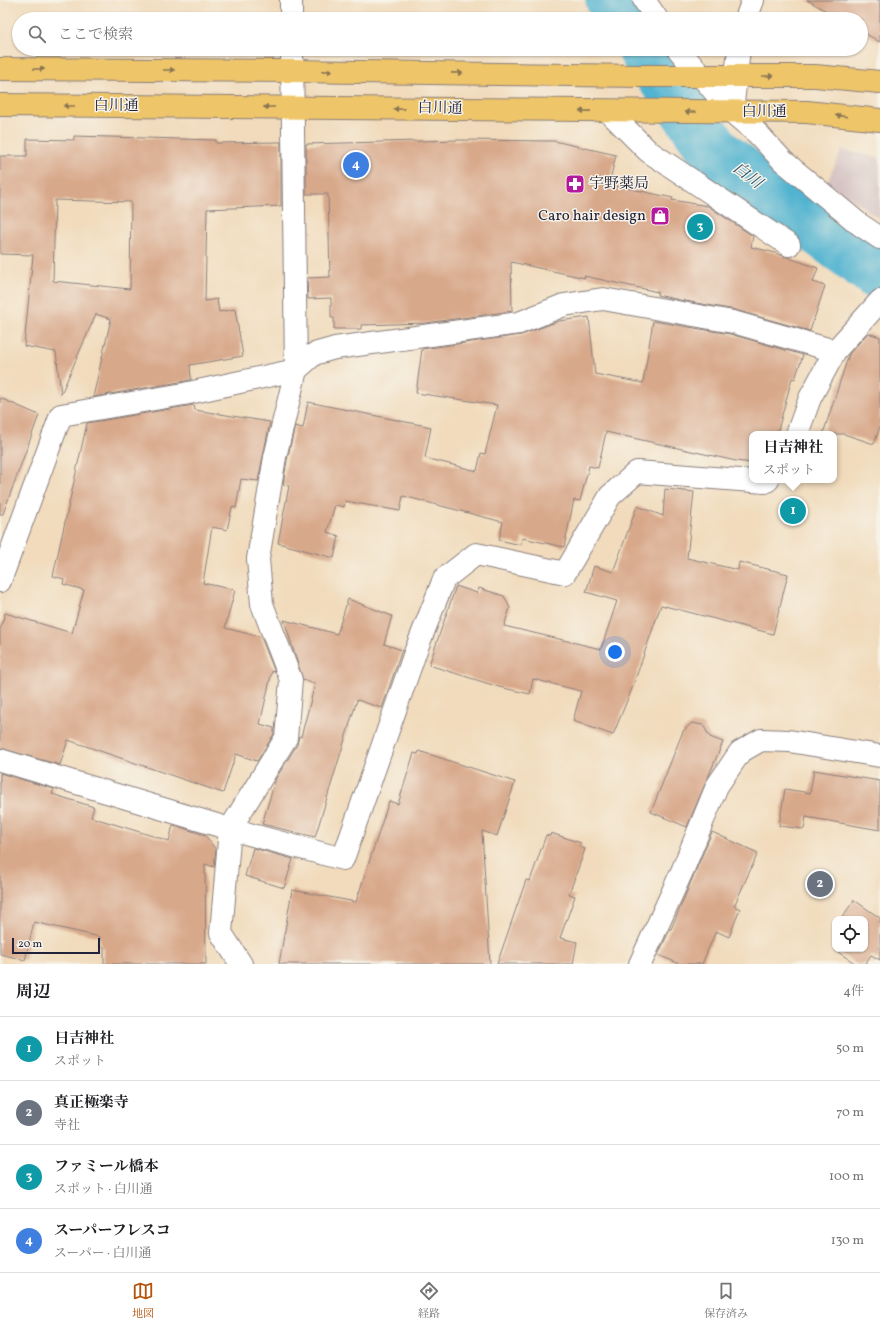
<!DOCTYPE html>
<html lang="ja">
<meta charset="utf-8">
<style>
body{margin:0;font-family:Vollkorn,"Noto Serif JP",serif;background:#f6f6f6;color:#202124}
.controls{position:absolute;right:12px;bottom:12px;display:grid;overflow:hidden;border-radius:8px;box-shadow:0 1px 3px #0004}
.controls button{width:36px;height:36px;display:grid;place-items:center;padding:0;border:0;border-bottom:1px solid #e0e0e0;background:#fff;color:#202124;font:20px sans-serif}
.scale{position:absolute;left:12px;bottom:10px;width:88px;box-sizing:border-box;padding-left:4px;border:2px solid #22223b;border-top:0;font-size:11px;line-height:14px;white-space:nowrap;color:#22223b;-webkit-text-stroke:3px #f7f3e8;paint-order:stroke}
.you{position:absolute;left:615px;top:652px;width:14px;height:14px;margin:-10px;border:3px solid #fff;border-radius:50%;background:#1a73e8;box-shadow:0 0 0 6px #1a73e833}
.badge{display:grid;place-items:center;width:26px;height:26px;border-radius:50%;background:#b45309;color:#fff;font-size:13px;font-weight:700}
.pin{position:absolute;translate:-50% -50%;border:2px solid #fff;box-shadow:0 1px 4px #0006}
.popup{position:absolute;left:749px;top:431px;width:88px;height:52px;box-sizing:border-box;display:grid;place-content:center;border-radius:8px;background:#fff;filter:drop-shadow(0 1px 3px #0005);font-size:13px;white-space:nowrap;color:#757577}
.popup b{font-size:15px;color:#202124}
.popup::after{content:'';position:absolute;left:50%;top:100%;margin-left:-8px;border:8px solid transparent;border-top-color:#fff}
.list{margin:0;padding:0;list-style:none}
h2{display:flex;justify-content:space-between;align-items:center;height:52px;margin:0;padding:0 16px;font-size:17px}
h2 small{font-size:13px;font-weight:400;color:#757577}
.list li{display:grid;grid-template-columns:26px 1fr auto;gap:12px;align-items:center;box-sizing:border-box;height:64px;padding:0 16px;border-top:1px solid #e0e0e0}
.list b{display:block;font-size:15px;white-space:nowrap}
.list p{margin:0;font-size:13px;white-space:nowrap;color:#757577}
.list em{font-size:13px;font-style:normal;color:#757577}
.icon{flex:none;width:22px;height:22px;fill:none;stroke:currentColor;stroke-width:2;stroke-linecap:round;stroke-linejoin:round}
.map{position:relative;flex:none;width:880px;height:964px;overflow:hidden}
.search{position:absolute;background:#fff;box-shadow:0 1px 3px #0004;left:12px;right:12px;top:12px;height:44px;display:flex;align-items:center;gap:10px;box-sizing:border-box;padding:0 14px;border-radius:22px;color:#757577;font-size:15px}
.sheet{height:308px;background:#fff}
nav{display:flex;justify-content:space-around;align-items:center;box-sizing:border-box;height:56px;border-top:1px solid #e0e0e0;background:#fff;font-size:11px;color:#757577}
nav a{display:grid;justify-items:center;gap:2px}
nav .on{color:#b45309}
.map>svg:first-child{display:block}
.industrial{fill:#d2bfbf}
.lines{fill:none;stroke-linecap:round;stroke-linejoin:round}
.river{stroke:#51b3d0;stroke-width:53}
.building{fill:#d8a88a;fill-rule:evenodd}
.minor-casing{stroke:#8a7e7c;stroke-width:24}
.major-casing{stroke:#8a7e7c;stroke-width:24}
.minor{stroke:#fff;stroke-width:22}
.major{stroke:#eec569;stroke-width:22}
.oneway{fill:#887452}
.labels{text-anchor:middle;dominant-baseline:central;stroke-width:3;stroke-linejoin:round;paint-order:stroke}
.street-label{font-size:15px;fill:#22223b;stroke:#f7f3e8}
.poi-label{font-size:15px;fill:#22223b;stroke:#f7f3e8;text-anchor:start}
.water-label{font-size:16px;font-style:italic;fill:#32556f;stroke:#f7f3e8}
</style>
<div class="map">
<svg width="880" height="964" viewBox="0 0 880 964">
<rect width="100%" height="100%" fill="#f7f3e8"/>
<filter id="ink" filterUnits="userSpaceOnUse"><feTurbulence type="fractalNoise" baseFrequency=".025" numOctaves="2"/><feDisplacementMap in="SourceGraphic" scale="8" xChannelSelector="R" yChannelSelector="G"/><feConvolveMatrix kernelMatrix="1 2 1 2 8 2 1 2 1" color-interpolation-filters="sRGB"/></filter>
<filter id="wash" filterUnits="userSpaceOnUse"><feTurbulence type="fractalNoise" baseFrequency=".012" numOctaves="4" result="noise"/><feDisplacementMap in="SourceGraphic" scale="16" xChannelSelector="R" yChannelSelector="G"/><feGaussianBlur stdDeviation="0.9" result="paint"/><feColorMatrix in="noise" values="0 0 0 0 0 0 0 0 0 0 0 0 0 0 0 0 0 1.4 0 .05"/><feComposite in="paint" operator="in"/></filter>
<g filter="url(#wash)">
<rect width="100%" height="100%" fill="#f1dbbc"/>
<path class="industrial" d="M842 150 880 158V219L827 182Z"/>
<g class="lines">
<path class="river" d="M612 0 624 19
M644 49 717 154 880 275"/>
</g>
<g id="blocks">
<path class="building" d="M807 0H880V42L861 31V19H840Z
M74 136 216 140V143L281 142V206L207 209 205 301 217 299 219 312 235 309 243 356 190 365 191 380 93 397 111 319 96 314 61 394 56 352 24 346 33 255 0 254V156H27V139L74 140ZM55 200 131 202 130 289 53 281Z
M457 140 554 141 616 155 609 184 673 198 672 200 708 206 753 236 751 247 772 252 818 268 813 282 825 286 810 331 735 310 680 300 657 295 658 292 584 276 585 278 511 262 512 311 426 323 361 325V329H334V318H331V298L308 299 307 278 330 277 328 194H306V144Z
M589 317 595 374 643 383 653 321 730 334 803 355 795 379 792 378 777 434H752V463L736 461 606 432 598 468 589 466 580 501 574 500 564 547 522 538 521 545 499 540 503 522 403 496 400 511 345 501 344 507 335 505 327 532 339 536 334 558 278 543 289 486 283 485 287 460 295 426 303 428 308 402 431 427 425 458 477 471 481 453 485 454 497 405 416 393 422 349 521 335 559 321Z
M868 333 880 337V427L874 444 844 434H823L849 354Z
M0 398 39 415 3 514H0Z
M194 405 195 410 270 422 258 481 241 479 236 508 232 507 227 530 212 527 203 583 235 590 225 628 261 637 275 672 272 671 260 724 274 728V734L257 761 236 754 223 793 68 740 60 765 0 748V630L5 613 72 633 84 590 63 584 64 579 53 576 87 423Z
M665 489 694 492 687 558 738 570 739 562 788 574 773 634 661 605 633 686 613 735 573 721 581 691 533 679 530 694 499 687 429 665 456 586 477 593 479 588 504 596 510 608 504 626 601 649 617 601 586 592 594 566 613 572 637 506 663 516Z
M348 599 392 616 384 644 402 650 382 708 357 700 315 837 262 824 276 778 297 745 299 736 301 737 315 684 303 680 284 620 337 634Z
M692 723 703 725 710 737 723 742 687 827 651 812 683 731Z
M419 751 515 782 497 836 482 831 490 964H279L292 890 356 902 389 801 398 804 414 753 418 754Z
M814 770 880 781V830L806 817 804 829 779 826 785 789 810 793Z
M0 773 54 789 52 794 94 807 91 817 169 841 173 825 205 835 216 850 214 867 205 864 206 964H104V947H100V937L34 922 25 960 0 954Z
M712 832 758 853 734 906 740 909 729 937 716 931 702 964H680L658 955 670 929H671Z
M551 833 581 843 579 846 585 849 569 894 575 896 560 938 577 942 573 964H497L526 880 530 881 546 835 550 836Z
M253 848 293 859 284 888 245 876Z
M854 900 880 918V960L871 955 865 964H856L835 950 865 949V919H841Z"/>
</g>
</g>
<g filter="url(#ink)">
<use href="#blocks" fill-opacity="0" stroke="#8a7e7c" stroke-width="1"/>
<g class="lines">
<g class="minor-casing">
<path id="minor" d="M291 0V19
M644 0 657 19
M746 19 753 0
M678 49 732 112 757 133 783 161 859 224 880 238
M608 111 648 151 789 245
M732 112 739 49
M797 434 810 398 835 351 880 301
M0 581 61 415 184 394 296 370 292 49
M0 760 230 829 343 859 416 650 444 579 476 554 565 573 610 496 637 472 765 482 768 480
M241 964 221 933 230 829 286 738 291 680 262 604 258 559 275 457 296 370 314 354 335 348 519 323 564 305 603 299 733 322 835 351
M640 964 683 869 717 786 740 752 761 740 789 741 880 756"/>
</g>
<g class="major-casing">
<path id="major" d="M0 69 292 71 639 76H815L880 82
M0 105 807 112 880 120"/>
</g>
<use href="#minor" class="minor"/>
<use href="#major" class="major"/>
</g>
<defs><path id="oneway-solid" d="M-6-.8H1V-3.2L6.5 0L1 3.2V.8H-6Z"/></defs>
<g class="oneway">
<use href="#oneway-solid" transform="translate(39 69)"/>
<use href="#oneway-solid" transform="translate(169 70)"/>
<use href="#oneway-solid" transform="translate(327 71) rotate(1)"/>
<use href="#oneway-solid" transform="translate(457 73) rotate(1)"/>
<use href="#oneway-solid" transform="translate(768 76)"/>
<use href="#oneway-solid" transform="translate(69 106) rotate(-180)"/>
<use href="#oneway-solid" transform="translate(269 107) rotate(-180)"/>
<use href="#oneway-solid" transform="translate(399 109) rotate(-179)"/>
<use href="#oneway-solid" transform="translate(585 111) rotate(-179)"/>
<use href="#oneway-solid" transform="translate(690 112) rotate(180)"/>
<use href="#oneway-solid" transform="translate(841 116) rotate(-173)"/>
</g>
</g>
<defs>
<g id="pharmacy-square" transform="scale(1)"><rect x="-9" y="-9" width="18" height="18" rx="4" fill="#b5179e" stroke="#f7f3e8"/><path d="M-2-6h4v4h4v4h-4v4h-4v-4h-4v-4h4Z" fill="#fff"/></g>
<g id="shop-square" transform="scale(1)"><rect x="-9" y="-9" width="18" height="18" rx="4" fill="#b5179e" stroke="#f7f3e8"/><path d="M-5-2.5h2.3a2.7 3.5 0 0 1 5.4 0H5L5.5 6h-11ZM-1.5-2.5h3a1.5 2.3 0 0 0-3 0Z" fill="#fff"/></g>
</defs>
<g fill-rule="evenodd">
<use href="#pharmacy-square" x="575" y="184"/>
<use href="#shop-square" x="660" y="216"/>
</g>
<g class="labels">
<g class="street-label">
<text x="116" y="106">白川通</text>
<text transform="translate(440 109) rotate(1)">白川通</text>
<text x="764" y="112">白川通</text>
</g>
<g class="poi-label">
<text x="589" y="184">宇野薬局</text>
<text x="646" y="216" text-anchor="end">Caro hair design</text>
</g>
<g class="water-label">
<text transform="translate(747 176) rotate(37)">白川</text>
</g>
</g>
</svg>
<div class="controls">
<button><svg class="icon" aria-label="locate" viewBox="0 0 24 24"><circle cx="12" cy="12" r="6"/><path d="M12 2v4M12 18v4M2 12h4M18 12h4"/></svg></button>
</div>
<div class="scale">20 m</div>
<div class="you"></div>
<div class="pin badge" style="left:793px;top:511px;background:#0f9aa8">1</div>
<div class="popup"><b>日吉神社</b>スポット</div>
<div class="pin badge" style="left:820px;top:884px;background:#6b7280">2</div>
<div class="pin badge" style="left:700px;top:227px;background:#0f9aa8">3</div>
<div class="pin badge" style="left:356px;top:165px;background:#3f7fe0">4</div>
<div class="search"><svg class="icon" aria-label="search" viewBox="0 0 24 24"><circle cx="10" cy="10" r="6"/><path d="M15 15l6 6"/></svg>ここで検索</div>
</div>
<section class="sheet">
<h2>周辺<small>4件</small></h2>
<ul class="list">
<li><span class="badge" style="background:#0f9aa8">1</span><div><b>日吉神社</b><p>スポット</p></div><em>50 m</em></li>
<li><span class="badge" style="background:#6b7280">2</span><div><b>真正極楽寺</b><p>寺社</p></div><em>70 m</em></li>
<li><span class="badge" style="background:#0f9aa8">3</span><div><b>ファミール橋本</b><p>スポット · 白川通</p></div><em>100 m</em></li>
<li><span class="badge" style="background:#3f7fe0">4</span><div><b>スーパーフレスコ</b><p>スーパー · 白川通</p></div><em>130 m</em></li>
</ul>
</section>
<nav>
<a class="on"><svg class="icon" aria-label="map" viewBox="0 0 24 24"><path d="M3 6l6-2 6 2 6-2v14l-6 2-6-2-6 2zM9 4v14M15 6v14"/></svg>地図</a>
<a><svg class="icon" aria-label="directions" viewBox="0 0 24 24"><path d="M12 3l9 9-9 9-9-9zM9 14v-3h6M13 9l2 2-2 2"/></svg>経路</a>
<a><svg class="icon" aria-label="saved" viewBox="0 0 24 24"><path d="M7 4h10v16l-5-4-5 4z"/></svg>保存済み</a>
</nav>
